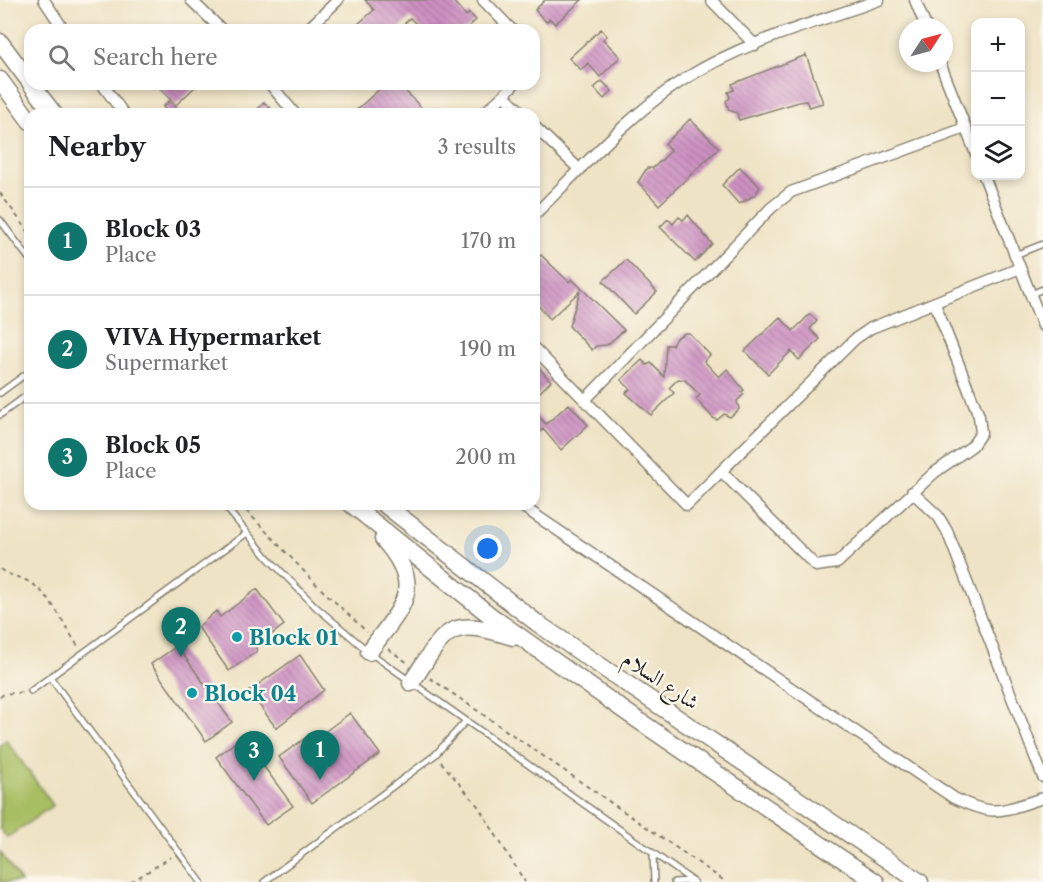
<!DOCTYPE html>
<meta charset="utf-8">
<style>
body{margin:0;font-family:"Libre Caslon Text",Amiri,serif;background:#f2f2f2;color:#202124}
.controls{position:absolute;right:18px;top:18px;display:grid;overflow:hidden;border-radius:12px;box-shadow:0 3px 9px #0003}
.controls button{width:54px;height:54px;display:grid;place-items:center;padding:0;border:0;border-bottom:2px solid #e0e0e0;background:#fff;color:#202124;font:30px sans-serif}
.compass{position:absolute;left:899px;top:18px;width:54px;height:54px;border-radius:50%;background:#fff;box-shadow:0 3px 9px #0003;rotate:54deg}
.you{position:absolute;left:488px;top:549px;width:21px;height:21px;margin:-15px;border:4px solid #fff;border-radius:50%;background:#1a73e8;box-shadow:0 0 0 9px #1a73e833}
.badge{display:grid;place-items:center;width:39px;height:39px;border-radius:50%;background:#0f766e;color:#fff;font-size:20px;font-weight:700}
.pin{position:absolute;translate:-50% -50px;filter:drop-shadow(0 2px 3px #0008)}
.pin::after{content:'';position:absolute;top:32px;width:21px;height:18px;background:inherit;clip-path:polygon(0 0,100% 0,50% 100%)}
.list{margin:0;padding:0;list-style:none}
h2{display:flex;justify-content:space-between;align-items:center;height:78px;margin:0;padding:0 24px;font-size:26px}
h2 small{font-size:20px;font-weight:400;color:#757577}
.list li{display:grid;grid-template-columns:39px 1fr auto;gap:18px;align-items:center;box-sizing:border-box;height:108px;padding:0 24px;border-top:2px solid #e0e0e0}
.list b{display:block;font-size:22px;white-space:nowrap}
.list p{margin:0;font-size:20px;white-space:nowrap;color:#757577}
.list em{font-size:20px;font-style:normal;color:#757577}
.icon{flex:none;width:33px;height:33px;fill:none;stroke:currentColor;stroke-width:2;stroke-linecap:round;stroke-linejoin:round}
.map{position:relative;flex:none;width:1043px;height:882px;overflow:hidden}
.search{position:absolute;background:#fff;box-shadow:0 3px 9px #0003;left:24px;top:24px;width:516px;height:66px;display:flex;align-items:center;gap:15px;box-sizing:border-box;padding:0 21px;border-radius:18px;color:#757577;font-size:22px}
.panel{position:absolute;background:#fff;box-shadow:0 3px 9px #0003;left:24px;top:108px;width:516px;height:402px;border-radius:18px}
.map>svg:first-child{display:block}
.pitch{fill:#a8be62;stroke:#626d3f;stroke-width:1.5}
.building{fill:url(#building-back-hatch)}
.lines{fill:none;stroke-linecap:round;stroke-linejoin:round}
.lane-casing{stroke:#868070;stroke-width:8}
.street-casing{stroke:#868070;stroke-width:13}
.primary-casing{stroke:#868070;stroke-width:19}
.path{stroke:#868070;stroke-width:2;stroke-dasharray:4.5 4.5;stroke-linecap:butt}
.lane{stroke:#fff;stroke-width:5}
.street{stroke:#fff;stroke-width:10}
.primary{stroke:#fff;stroke-width:16}
.culture-dot{fill:#0f9aa8;stroke:#fbf7ec;stroke-width:2}
.labels{text-anchor:middle;dominant-baseline:central;stroke-width:4.5;stroke-linejoin:round;paint-order:stroke}
.culture-label{font-size:21px;font-weight:bold;fill:#0d838f;stroke:#fbf7ec;text-anchor:start}
.street-label{font-size:21px;fill:#1c1c1c;stroke:#fbf7ec}
</style>
<div class="map">
<svg width="1043" height="882" viewBox="0 0 1043 882">
<defs>
<pattern id="building-back-hatch" width="6" height="6" patternUnits="userSpaceOnUse" patternTransform="scale(1.5)"><rect width="6" height="6" fill="#ce92c3"/><path d="M-1 5l2 2M0 0l6 6M5-1l2 2" fill="none" stroke="#a6769e"/></pattern>
</defs>
<rect width="100%" height="100%" fill="#fbf7ec"/>
<filter id="ink" filterUnits="userSpaceOnUse"><feTurbulence type="fractalNoise" baseFrequency=".0167" numOctaves="2"/><feDisplacementMap in="SourceGraphic" scale="12" xChannelSelector="R" yChannelSelector="G"/><feConvolveMatrix kernelMatrix="1 2 1 2 8 2 1 2 1" color-interpolation-filters="sRGB"/></filter>
<filter id="wash" filterUnits="userSpaceOnUse"><feTurbulence type="fractalNoise" baseFrequency=".008" numOctaves="4" result="noise"/><feDisplacementMap in="SourceGraphic" scale="24" xChannelSelector="R" yChannelSelector="G"/><feGaussianBlur stdDeviation="1.35" result="paint"/><feColorMatrix in="noise" values="0 0 0 0 0 0 0 0 0 0 0 0 0 0 0 0 0 1.4 0 .05"/><feComposite in="paint" operator="in"/></filter>
<g filter="url(#wash)">
<rect width="100%" height="100%" fill="#efe3c5"/>
<path class="pitch" d="M6 740 53 805 7 838 0 829V745Z
M0 852 21 882H0Z"/>
<g id="blocks">
<path class="building" d="M365 0H452L466 16 469 13 476 20 465 30H422L410 18 398 30H363L358 24 374 10Z
M545 0H582L555 24 550 19 546 22 535 10Z
M601 29 607 36 603 39 620 57 600 77 588 63 581 70 569 58Z
M806 55 823 103 809 107 806 101 799 102 739 120 737 113 729 110 726 101 730 98 728 92 734 90 732 84Z
M602 81 612 91 604 99 594 88Z
M166 84H198L176 105 160 89Z
M385 84H399L427 114H352Z
M169 101 182 114H170L163 107Z
M264 102 276 114H253Z
M690 119 719 148 659 205 638 182 647 168H653L671 151 665 144Z
M740 167 760 187 755 195 739 204 722 185Z
M688 215 712 244 695 262 660 227 668 219 673 224 679 217 683 220Z
M541 255 569 282 572 279 624 330 607 345 596 346 592 350 569 326 580 291 550 319 534 301V261Z
M626 260 657 292 634 314 603 281Z
M810 314 817 321 810 329 820 339 799 360 791 351 768 374 745 351 780 317 793 331Z
M685 333H689L710 355 704 361 719 377 727 369 744 390 741 392 744 394 737 401 739 409 730 417 724 414 717 420 713 418 696 399 700 395 685 380 678 379 669 388 674 393 651 415 626 393 630 389 621 380 642 360 647 365 651 363 664 377 666 345H672L676 338Z
M534 363 551 381 534 398Z
M569 404 588 425 561 450 543 429 534 438V412L546 424Z
M257 589 284 625 255 647 257 651 229 671 198 627 216 611 220 617Z
M177 646 232 722 206 741 151 664Z
M300 655 324 690 276 728 249 691Z
M350 713 380 754 312 803 279 757 311 734 315 739Z
M242 737 293 806 266 825 216 757Z"/>
</g>
</g>
<g filter="url(#ink)">
<use href="#blocks" fill-opacity="0" stroke="#868070" stroke-width="1.5"/>
<g class="lines">
<g class="lane-casing">
<path id="lane" d="M0 220 30 260
M1015 255 1043 244
M1031 294 1043 289
M0 393 30 371
M0 415 30 393
M223 504 268 558 316 607 369 652 694 882
M50 677 201 882
M31 691 247 533
M653 854 654 882
M264 882 435 755 465 722
M674 882 691 881"/>
</g>
<g class="street-casing">
<path id="street" d="M44 0 64 30
M191 0 222 30
M483 0 512 30
M711 0 755 45
M915 0 926 27
M307 30 338 0
M940 63 976 154
M102 84 124 114
M270 84 295 114
M514 84 504 95 523 114
M483 114 504 95
M534 126 580 170
M984 176 1043 326
M534 215C580 170 633 110 688 77 746 41 815 23 879 0
M534 348 687 505 855 339 871 328 1020 268
M585 400 771 208 791 192 965 128
M722 472 816 566 837 563 934 473 972 446 981 433 979 416 935 304
M912 492 938 516 947 531 1043 777
M519 504 954 798C996 818 1000 811 1043 798"/>
</g>
<g class="primary-casing">
<path id="primary" d="M0 42 30 82
M0 80 30 121
M31 84 54 114
M351 504 491 616 629 714 876 882
M384 504 537 623 920 882
M369 652C402 606 427 589 383 539
M411 683C446 631 446 615 513 637"/>
</g>
<path class="path" d="M0 193 30 234
M240 504 319 587 367 632
M0 569C10 577 24 577 34 585 53 599 65 627 78 646
M388 649 408 663
M430 678 726 882
M0 697 4 694 23 692
M441 762 478 806 525 882
M131 882 171 857"/>
<use href="#lane" class="lane"/>
<use href="#street" class="street"/>
<use href="#primary" class="primary"/>
</g>
</g>
<g class="culture-dot">
<circle cx="237" cy="637" r="6"/>
<circle cx="192" cy="693" r="6"/>
</g>
<g class="labels">
<g class="culture-label">
<text x="249" y="637">Block 01</text>
<text x="204" y="693">Block 04</text>
</g>
<g class="street-label">
<text transform="translate(661 680) rotate(34)">شارع السلام</text>
</g>
</g>
</svg>
<div class="controls">
<button>+</button>
<button>−</button>
<button><svg class="icon" aria-label="layers" viewBox="0 0 24 24"><path d="M12 4l9 5-9 5-9-5zM3 14l9 5 9-5"/></svg></button>
</div>
<svg class="compass" viewBox="-18 -18 36 36"><path d="M0-13l5 13h-10z" fill="#e53935"/><path d="M0 13l5-13h-10z" fill="#757577"/></svg>
<div class="you"></div>
<div class="pin badge" style="left:320px;top:780px">1</div>
<div class="pin badge" style="left:181px;top:657px">2</div>
<div class="pin badge" style="left:254px;top:781px">3</div>
<div class="search"><svg class="icon" aria-label="search" viewBox="0 0 24 24"><circle cx="10" cy="10" r="6"/><path d="M15 15l6 6"/></svg>Search here</div>
<section class="panel">
<h2>Nearby<small>3 results</small></h2>
<ul class="list">
<li><span class="badge">1</span><div><b>Block 03</b><p>Place</p></div><em>170 m</em></li>
<li><span class="badge">2</span><div><b>VIVA Hypermarket</b><p>Supermarket</p></div><em>190 m</em></li>
<li><span class="badge">3</span><div><b>Block 05</b><p>Place</p></div><em>200 m</em></li>
</ul>
</section>
</div>
